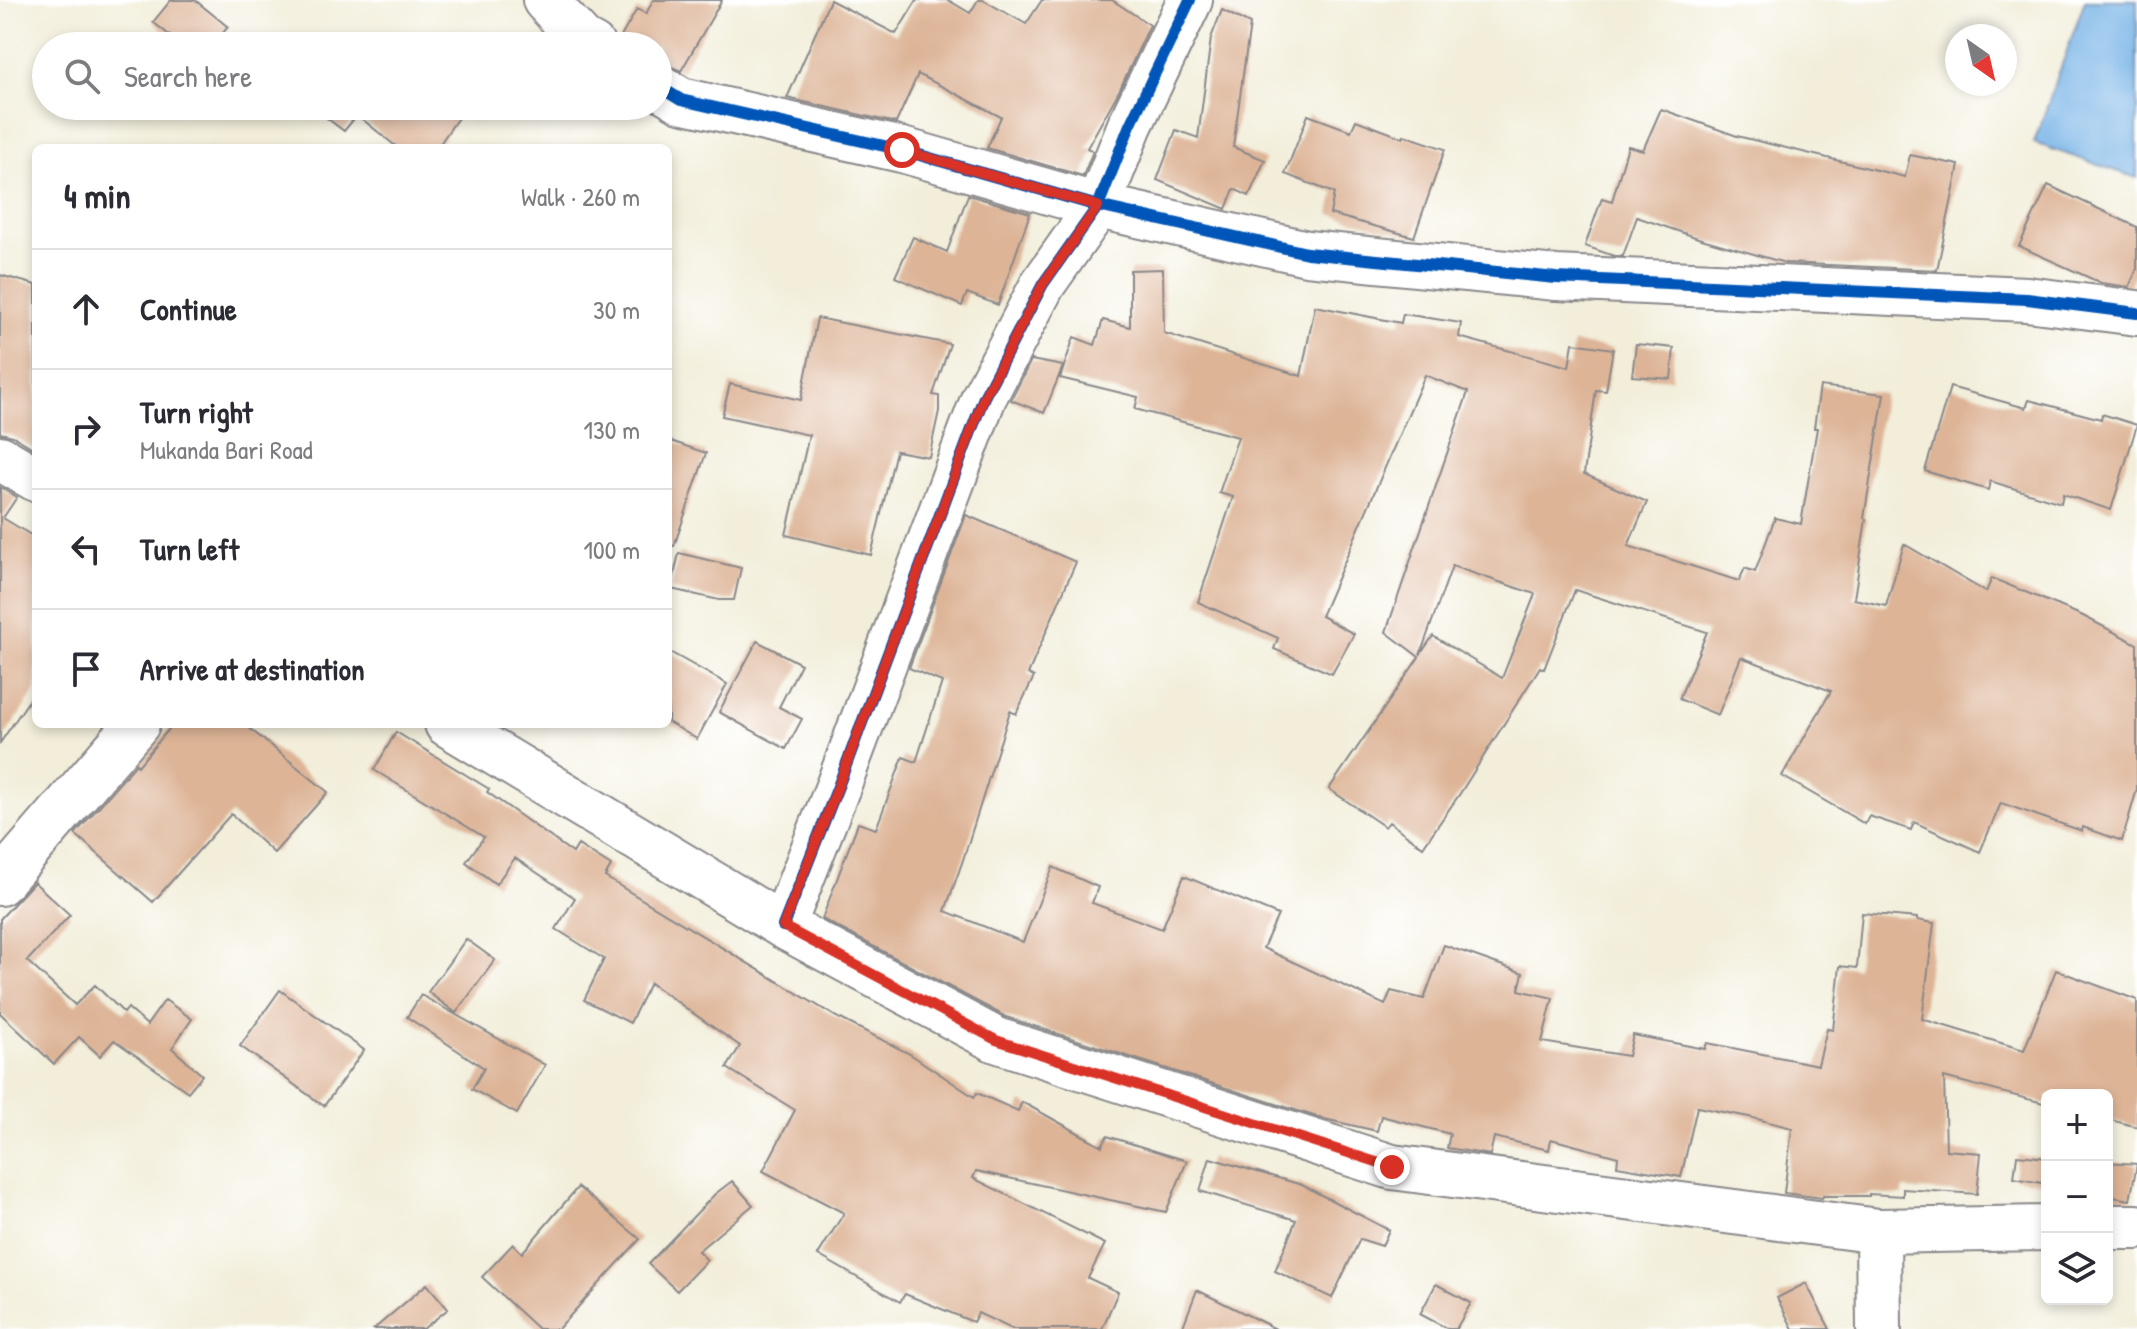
<!DOCTYPE html>
<meta charset="utf-8">
<style>
body{margin:0;font-family:"Patrick Hand",sans-serif;background:#f7f7f7;color:#2b2b33}
.controls{position:absolute;right:24px;bottom:24px;display:grid;overflow:hidden;border-radius:12px;box-shadow:0 4px 12px #0003}
.controls button{width:72px;height:72px;display:grid;place-items:center;padding:0;border:0;border-bottom:2px solid #e1e1e2;background:#fff;color:#2b2b33;font:40px sans-serif}
.compass{position:absolute;left:1945px;top:24px;width:72px;height:72px;border-radius:50%;background:#fff;box-shadow:0 4px 12px #0003;rotate:146deg}
.stop{position:absolute;width:24px;height:24px;margin:-18px;border:6px solid #d93025;border-radius:50%;background:#fff}
.stop.end{background:#d93025;border-color:#fff;box-shadow:0 2px 8px #0008}
.list{margin:0;padding:0;list-style:none}
h2{display:flex;justify-content:space-between;align-items:center;height:104px;margin:0;padding:0 32px;font-size:34px}
h2 small{font-size:26px;font-weight:400;color:#7c7c81}
.list li{display:grid;grid-template-columns:52px 1fr auto;gap:24px;align-items:center;box-sizing:border-box;height:120px;padding:0 32px;border-top:2px solid #e1e1e2}
.list b{display:block;font-size:30px;white-space:nowrap}
.list p{margin:0;font-size:26px;white-space:nowrap;color:#7c7c81}
.list em{font-size:26px;font-style:normal;color:#7c7c81}
.icon{flex:none;width:44px;height:44px;fill:none;stroke:currentColor;stroke-width:2;stroke-linecap:round;stroke-linejoin:round}
.map{position:relative;flex:none;width:2137px;height:1329px;overflow:hidden}
.search{position:absolute;background:#fff;box-shadow:0 4px 12px #0003;left:32px;top:32px;width:640px;height:88px;display:flex;align-items:center;gap:20px;box-sizing:border-box;padding:0 28px;border-radius:44px;color:#7c7c81;font-size:30px}
.panel{position:absolute;background:#fff;box-shadow:0 4px 12px #0003;left:32px;top:144px;width:640px;height:584px;border-radius:12px}
.map>svg:first-child{display:block}
.water{fill:#73b1e6;stroke:#4a6a90;stroke-width:2}
.building{fill:#ddb496;fill-rule:evenodd}
.lines{fill:none;stroke-linecap:round;stroke-linejoin:round}
.minor-casing{stroke:#8a888a;stroke-width:48}
.primary-casing{stroke:#8a888a;stroke-width:48}
.minor{stroke:#fff;stroke-width:44}
.primary{stroke:#fff;stroke-width:44}
.cycleway-casing{stroke:#fff;stroke-width:17}
.cycleway{stroke:#0057b8;stroke-width:12}
.route{stroke:#d93025;stroke-width:10}
</style>
<div class="map">
<svg width="2137" height="1329" viewBox="0 0 2137 1329">
<rect width="100%" height="100%" fill="#fff"/>
<filter id="ink" filterUnits="userSpaceOnUse"><feTurbulence type="fractalNoise" baseFrequency=".0125" numOctaves="2"/><feDisplacementMap in="SourceGraphic" scale="16" xChannelSelector="R" yChannelSelector="G"/><feConvolveMatrix kernelMatrix="1 2 1 2 8 2 1 2 1" color-interpolation-filters="sRGB"/></filter>
<filter id="wash" filterUnits="userSpaceOnUse"><feTurbulence type="fractalNoise" baseFrequency=".006" numOctaves="4" result="noise"/><feDisplacementMap in="SourceGraphic" scale="32" xChannelSelector="R" yChannelSelector="G"/><feGaussianBlur stdDeviation="1.8" result="paint"/><feColorMatrix in="noise" values="0 0 0 0 0 0 0 0 0 0 0 0 0 0 0 0 0 1.4 0 .05"/><feComposite in="paint" operator="in"/></filter>
<g filter="url(#wash)">
<rect width="100%" height="100%" fill="#f2eeda"/>
<path class="water" d="M2085 0H2137V178L2034 143Z"/>
<g id="blocks">
<path class="building" d="M171 0H195L228 27 212 46H183L153 22Z
M653 0H722L681 71 658 61V46H630L619 40 637 9 646 14Z
M830 0 896 34 917 0H948L970 13 978 0H983L1026 24 1042 0H1112L1150 25 1119 91 1087 148 1093 151 1083 176 987 148 1001 117 918 74 896 123 787 98Z
M1222 10 1250 24 1233 147 1265 160 1249 196 1234 189 1226 209 1157 180 1176 130 1198 138 1211 38Z
M311 106H466L437 148H398L357 115 344 131Z
M1661 109 1737 136 1905 177 1910 155 1959 165 1937 270 1785 263 1698 238 1637 217 1623 256H1614L1585 246 1602 198 1612 201 1628 146 1643 150Z
M1308 115 1351 131 1356 120 1403 138 1404 135 1445 149 1414 237 1330 214 1334 193 1285 174Z
M2048 185 2137 227V269L2129 287 2101 283 2019 246Z
M968 195 1030 213 998 305 967 293 962 306 895 277 913 237 947 252Z
M1163 269 1164 333 1301 376 1315 306 1401 323 1403 314 1461 323 1459 337 1569 367 1573 343 1613 349 1606 391 1596 390 1584 474 1647 502 1628 546 1739 581 1745 568 1755 572 1775 518 1801 524 1817 428H1814L1820 386 1884 394 1864 518 1866 519 1854 599 1886 606 1904 544 1986 592 1992 578 2083 616 2137 644V789L2122 841 2083 827 2082 831 2001 803 1980 852 1914 822 1911 830 1869 816 1865 824 1782 776 1831 691 1741 657 1718 715 1679 699 1707 632 1575 590 1544 669 1540 667 1461 792 1423 847 1389 822 1385 827 1329 789 1419 657 1386 632 1468 392 1425 375 1321 616 1354 634 1332 674 1274 649 1278 638 1198 602 1233 497 1219 493 1238 437 1135 409 1138 397 1060 378 1074 337 1095 345 1103 320 1130 327V270ZM1452 566 1535 594 1502 678 1433 636 1420 655Z
M0 275 36 285V450L13 436 0 433Z
M817 318 950 344 933 395 939 396V411L929 457 896 451 871 555 786 535 809 435 722 416 730 384 801 400Z
M1636 344 1674 348 1671 379 1632 376Z
M1031 360 1063 366 1044 413 1011 400Z
M1950 387 2026 408 2029 400 2101 419 2102 414 2137 425 2111 510 2063 494 2061 503 1990 481 1988 490 1925 471Z
M668 440 706 453 674 546H668Z
M0 487 17 497 3 518 36 538V690L0 743Z
M966 515 1076 562 1028 674 1034 677 1016 714 1010 711 963 860 945 911 1023 942 1053 867 1098 887 1092 903 1162 929 1184 876 1278 915 1263 948 1385 1005 1391 991 1424 999 1444 945 1523 973 1519 990 1553 998 1542 1042 1628 1056 1633 1035 1705 1049 1707 1043 1818 1065 1827 1029 1833 1030 1840 966 1857 968 1862 913 1917 918V920L1934 923 1922 1019 2024 1050 2056 970 2137 1000V1127L2107 1119V1095H2047V1104L1944 1077 1946 1150 1981 1153 1977 1194 1903 1189V1196L1869 1194V1196H1823L1822 1198 1784 1193 1792 1128 1749 1117 1697 1107 1681 1177 1617 1166 1618 1157 1551 1139 1549 1150 1494 1137 1490 1155 1447 1148 1450 1134 1381 1116 1377 1131 1320 1118 1006 1017 822 919 858 823 876 829 903 757 916 762 942 682 909 668Z
M679 553 741 568 734 600H719L671 589Z
M757 641 801 664 779 707 802 719 786 749 719 712Z
M668 651 727 684 697 739 668 722Z
M173 724H244L328 792 274 853 231 814 153 902 75 834 136 764 138 766Z
M396 732 489 789 487 792 573 853 578 845 611 866 605 877 835 1016 910 1054 974 1097 977 1093 1018 1111 1022 1102 1102 1146 1107 1136 1187 1161 1166 1212 976 1171 973 1178 1105 1244 1088 1278 1118 1292 1102 1329H1012L978 1313 973 1322 905 1294 900 1302 818 1255 844 1213 763 1171 795 1110 727 1068 740 1046 650 983 630 1023 584 1000 604 959 556 929 575 898 515 858 496 884 466 862 484 837 374 770Z
M34 882 70 915 27 961 75 1005 95 985 124 1013 128 1008 147 1025 165 1000 192 1019 172 1048 202 1075 188 1092 114 1040 100 1056 79 1037 54 1064 0 1013V919Z
M466 939 495 960 456 1013 428 992Z
M280 990 364 1050 324 1106 240 1046Z
M421 995 545 1065 517 1114 472 1089 484 1068 407 1017Z
M2017 1155 2047 1158V1184L2014 1178Z
M1210 1158 1302 1185 1389 1230 1382 1246 1360 1239 1332 1298 1275 1271 1296 1220 1200 1191Z
M2107 1162 2137 1164 2130 1200 2107 1196Z
M732 1181 753 1205 698 1251 707 1260 677 1291 648 1264 715 1194Z
M578 1187 640 1239 558 1329H538L482 1277 513 1244 522 1253Z
M1806 1283 1830 1329H1793L1777 1298Z
M427 1284 448 1309 423 1329H374Z
M1436 1284 1471 1303 1456 1329H1448L1420 1314Z
M1197 1290 1276 1329H1182Z"/>
</g>
</g>
<g filter="url(#ink)">
<use href="#blocks" fill-opacity="0" stroke="#8a888a" stroke-width="2"/>
<g class="lines">
<g class="minor-casing">
<path id="minor" d="M545 0 582 40 593 46
M658 86 681 100 902 150 1098 206 1307 253 1556 278 2027 299 2137 313
M783 926 839 784 984 397 1043 284 1098 206 1130 125 1190 0
M1878 1231 1879 1329"/>
</g>
<g class="primary-casing">
<path id="primary" d="M0 458 36 479
M447 724 783 926 996 1040 1392 1167 1878 1231 2047 1228
M0 883 137 724
M2107 1227H2137"/>
</g>
<use href="#minor" class="minor"/>
<use href="#primary" class="primary"/>
<g class="cycleway-casing">
<path id="cycleway" d="M658 86 681 100 902 150 1098 206 1307 253 1556 278 2027 299 2137 313
M783 926 839 784 984 397 1043 284 1098 206 1130 125 1190 0"/>
</g>
<use href="#cycleway" class="cycleway"/>
</g>
</g>
<g class="lines" filter="url(#ink)">
<path class="route" d="M902 150 1098 206 1043 284 984 397 839 784 783 926 996 1040 1392 1167"/>
</g>
</svg>
<div class="controls">
<button>+</button>
<button>−</button>
<button><svg class="icon" aria-label="layers" viewBox="0 0 24 24"><path d="M12 4l9 5-9 5-9-5zM3 14l9 5 9-5"/></svg></button>
</div>
<svg class="compass" viewBox="-18 -18 36 36"><path d="M0-13l5 13h-10z" fill="#e53935"/><path d="M0 13l5-13h-10z" fill="#7c7c81"/></svg>
<div class="stop" style="left:902px;top:150px"></div>
<div class="stop end" style="left:1392px;top:1167px"></div>
<div class="search"><svg class="icon" aria-label="search" viewBox="0 0 24 24"><circle cx="10" cy="10" r="6"/><path d="M15 15l6 6"/></svg>Search here</div>
<section class="panel">
<h2>4 min<small>Walk · 260 m</small></h2>
<ul class="list">
<li><svg class="icon" aria-label="ahead" viewBox="0 0 24 24"><path d="M12 20V5M6 11l6-6 6 6"/></svg><div><b>Continue</b></div><em>30 m</em></li>
<li><svg class="icon" aria-label="right" viewBox="0 0 24 24"><path d="M7 20v-9h11M14 6l5 5-5 5"/></svg><div><b>Turn right</b><p>Mukanda Bari Road</p></div><em>130 m</em></li>
<li><svg class="icon" aria-label="left" viewBox="0 0 24 24"><path d="M17 20v-9H6M10 6l-5 5 5 5"/></svg><div><b>Turn left</b></div><em>100 m</em></li>
<li><svg class="icon" aria-label="arrive" viewBox="0 0 24 24"><path d="M6 21V4h12l-3 4 3 4H6"/></svg><div><b>Arrive at destination</b></div></li>
</ul>
</section>
</div>
